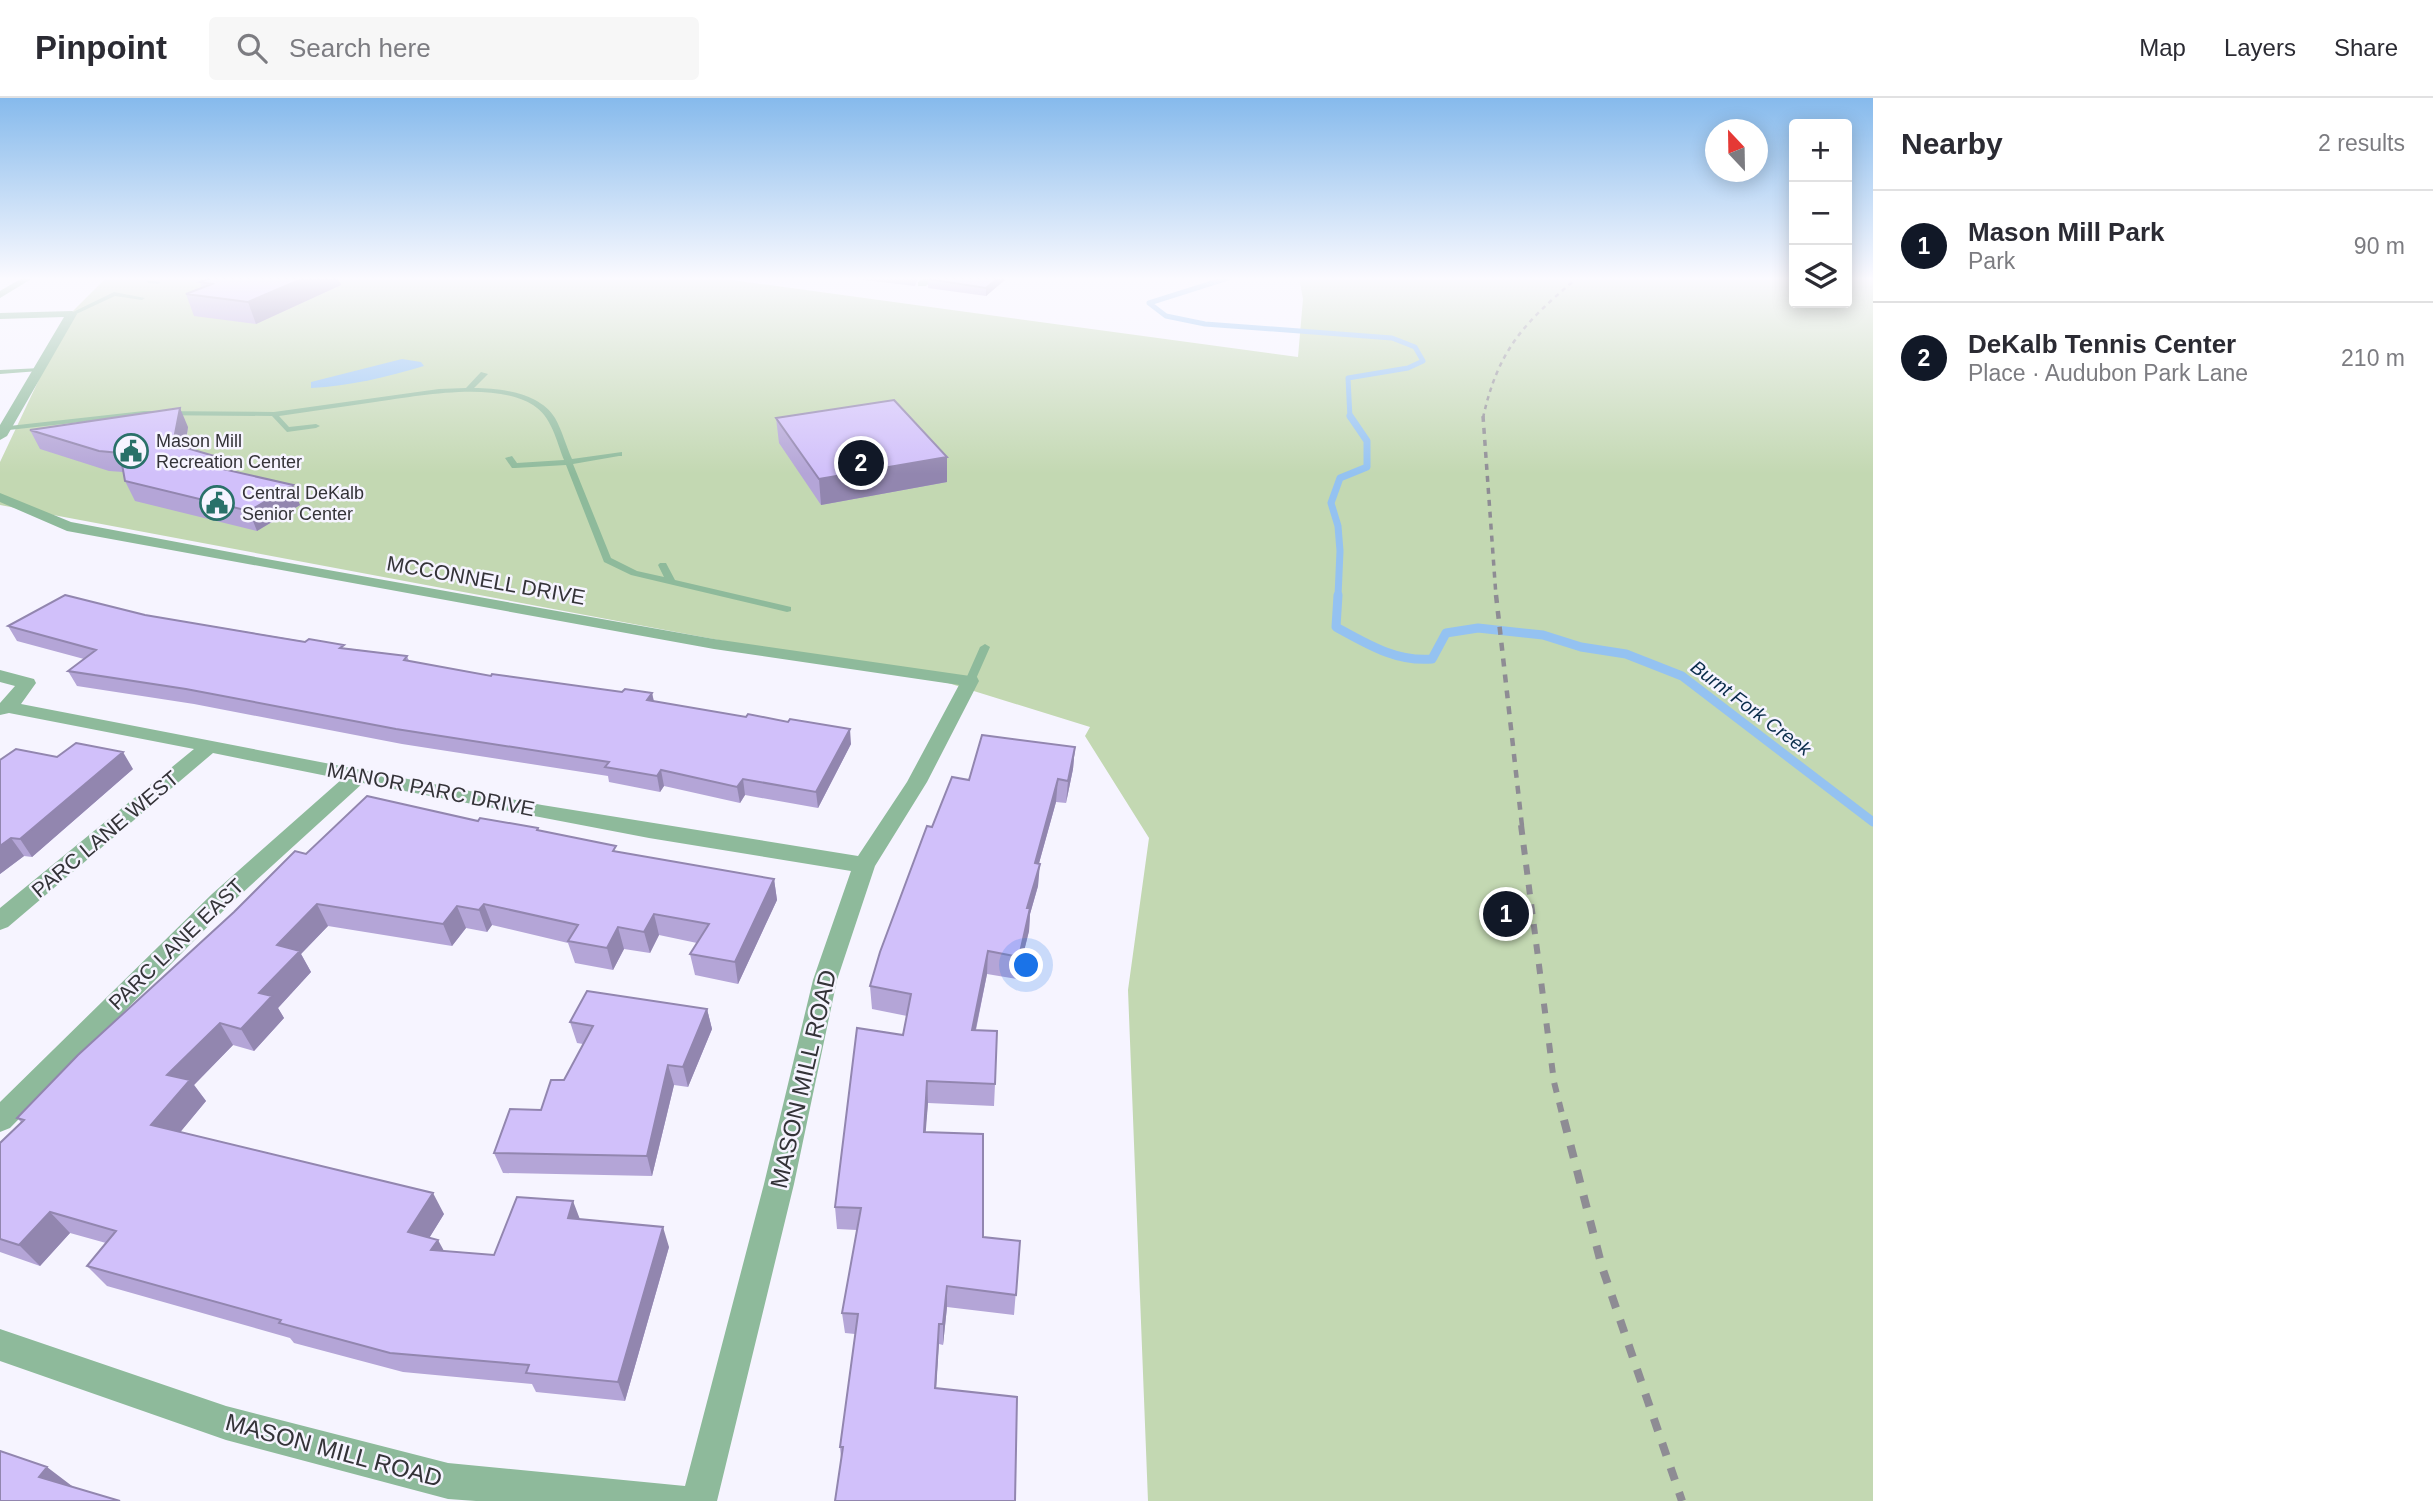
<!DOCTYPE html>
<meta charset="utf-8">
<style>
body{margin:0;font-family:Helvetica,sans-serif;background:#f7f7f7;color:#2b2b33}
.controls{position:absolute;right:21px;top:21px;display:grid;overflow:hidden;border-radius:7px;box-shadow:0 4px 18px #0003}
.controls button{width:63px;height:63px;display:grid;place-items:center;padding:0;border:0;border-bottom:2px solid #e1e1e2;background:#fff;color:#2b2b33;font:35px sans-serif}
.compass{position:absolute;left:1705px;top:21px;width:63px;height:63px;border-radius:50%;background:#fff;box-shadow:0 4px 18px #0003;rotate:338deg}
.you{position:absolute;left:1027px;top:868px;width:24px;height:24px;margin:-18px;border:5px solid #fff;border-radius:50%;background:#1a73e8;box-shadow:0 0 0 10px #1a73e833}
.badge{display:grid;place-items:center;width:46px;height:46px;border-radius:50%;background:#111827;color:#fff;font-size:23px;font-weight:700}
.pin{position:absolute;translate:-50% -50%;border:4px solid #fff;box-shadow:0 2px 7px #0006}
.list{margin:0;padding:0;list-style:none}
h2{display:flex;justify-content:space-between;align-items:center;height:91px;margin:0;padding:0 28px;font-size:30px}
h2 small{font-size:23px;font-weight:400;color:#7c7c81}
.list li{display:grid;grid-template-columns:46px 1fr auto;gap:21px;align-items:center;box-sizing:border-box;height:112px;padding:0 28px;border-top:2px solid #e1e1e2}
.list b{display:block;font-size:26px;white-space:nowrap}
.list p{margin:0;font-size:23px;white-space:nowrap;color:#7c7c81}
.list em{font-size:23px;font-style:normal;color:#7c7c81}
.icon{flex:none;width:38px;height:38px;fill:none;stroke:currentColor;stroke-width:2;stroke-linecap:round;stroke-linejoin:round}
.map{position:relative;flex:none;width:1873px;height:1403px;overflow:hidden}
header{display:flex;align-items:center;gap:42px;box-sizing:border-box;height:98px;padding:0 35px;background:#fff;border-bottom:2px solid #e1e1e2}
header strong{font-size:33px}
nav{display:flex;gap:38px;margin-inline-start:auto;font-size:24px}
.search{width:490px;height:63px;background:#f7f7f7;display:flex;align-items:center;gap:18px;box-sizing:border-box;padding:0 24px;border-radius:7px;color:#7c7c81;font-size:26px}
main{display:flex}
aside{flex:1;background:#fff}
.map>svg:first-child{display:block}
.green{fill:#c3d8b2}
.water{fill:#94c2f1}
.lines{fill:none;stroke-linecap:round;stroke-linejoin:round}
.stream-far2{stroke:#94c2f1;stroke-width:5}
.stream-far1{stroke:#94c2f1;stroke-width:7}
.stream{stroke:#94c2f1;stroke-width:9}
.lane{fill:#8eba9b;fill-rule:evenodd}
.street{fill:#8eba9b;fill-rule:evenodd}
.rail-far4{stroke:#8e8c94;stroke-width:2.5;stroke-dasharray:4.5 4.5;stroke-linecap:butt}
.rail-far3{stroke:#8e8c94;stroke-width:3.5;stroke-dasharray:6 6;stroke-linecap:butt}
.rail-far2{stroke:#8e8c94;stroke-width:4.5;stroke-dasharray:8 8;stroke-linecap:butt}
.rail-far1{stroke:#8e8c94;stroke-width:6;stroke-dasharray:10 10;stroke-linecap:butt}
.rail{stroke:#8e8c94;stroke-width:8;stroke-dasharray:13 13;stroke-linecap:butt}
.wall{fill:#b4a5d7}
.shaded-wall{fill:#9286af}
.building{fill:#d1c0fa;stroke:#9286af;stroke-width:2}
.labels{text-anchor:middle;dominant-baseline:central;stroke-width:5;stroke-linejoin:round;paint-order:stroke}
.far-poi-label{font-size:18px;fill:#343338;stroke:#f6f4ff;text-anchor:start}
.far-water-label{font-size:19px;font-style:italic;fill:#0b2d4b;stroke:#f6f4ff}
.street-label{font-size:21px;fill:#343338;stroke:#f6f4ff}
.near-street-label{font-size:24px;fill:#343338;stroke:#f6f4ff}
</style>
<header>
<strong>Pinpoint</strong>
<div class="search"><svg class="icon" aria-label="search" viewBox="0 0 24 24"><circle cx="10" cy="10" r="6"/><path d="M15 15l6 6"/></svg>Search here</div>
<nav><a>Map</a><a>Layers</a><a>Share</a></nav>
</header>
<main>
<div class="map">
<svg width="1873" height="1403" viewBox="0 0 1873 1403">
<rect width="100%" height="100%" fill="#f6f4ff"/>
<path class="green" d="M106 180H717L1298 259 1303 201 1299 180H1794V205H1847V180H1873V1403H1148L1128 892 1149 740 1085 638 1090 629 948 585 0 407V364L70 216Z"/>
<path class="water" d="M402 261 421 264 424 268C387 279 350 288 311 290V284Z"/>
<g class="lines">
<path class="stream-far2" d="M1228 180 1149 205 1166 218 1205 226 1392 240 1415 249 1423 263 1408 270 1348 280 1350 320"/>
<path class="stream-far1" d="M1338 498 1340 453 1338 428 1331 405 1340 380 1367 369V343L1350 318"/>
<path class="stream" d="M1338 497 1336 529C1367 546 1396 564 1432 561L1446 535 1478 530 1543 537 1581 549 1626 556 1682 578 1873 724"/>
<path class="lane" d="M146 182 161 184 158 186 148 185Z
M114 194 145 200 142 202 115 198 74 217 69 216Z
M41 270 43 271 39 273 0 276V272Z
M481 274 488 276 474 290C500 290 540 295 555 320 562 332 566 348 572 361L622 354V358H619L573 366 611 460 637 473 664 479 658 467 660 465H666L675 482 791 509V513L787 514 631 477 604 464 566 367 515 370H512L505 360 512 358 517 365 564 362C556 342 552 319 533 307 494 283 419 298 375 304 343 309 311 313 279 318L289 329 316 326 320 328 316 330 287 334 272 318 144 317 0 333V329L144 313 274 314 439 291 466 290Z
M985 546 990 549 975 583 974 585H966L965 583 980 549Z"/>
<path class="street" d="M22 180H33L0 200V193Z
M925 180H936L926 188H918V184Z
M72 213 77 216 7 338 0 342V327L64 219 0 221V215Z
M0 395 71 424 261 460 714 541 977 579 979 583 927 684 875 768 837 882 794 1086 717 1403H476L448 1401 226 1342 0 1263V1231L226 1308 448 1365 685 1388 764 1086 813 882 851 773 649 740 363 685 228 808 10 1030 0 1034V1004L212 796 342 681 213 655 8 829 0 832V810L194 651 9 615 0 617V605L15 588 0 584V572L34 581 36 585 21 606 542 707 858 758 907 684 959 587 714 551 67 433 0 404Z"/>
<path class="rail-far4" d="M1483 320C1498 251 1525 224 1577 180"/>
<path class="rail-far3" d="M1483 318 1496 498"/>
<path class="rail-far2" d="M1496 497 1522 728"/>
<path class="rail-far1" d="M1521 727 1554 984 1564 1024"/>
<path class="rail" d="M1564 1022 1602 1169 1682 1403"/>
</g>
<path class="wall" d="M211 180H338L341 187 256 226 194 218 186 196 202 190 200 184Z
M848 180H920L917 182 915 188Z
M930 180H1007L986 198 928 190V181Z
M776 320 947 359V384L821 407 779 345Z
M188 329 185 350 225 371 300 407 257 433 135 403 125 383 123 374 109 373 40 351 30 332Z
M145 517 345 550 407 558 409 563 491 578 622 594 652 595 654 603 851 646 818 710 745 697 740 705 664 688 660 694 609 684 608 678 402 646 194 606 77 588 68 573 84 561 17 543 8 528Z
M1075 649 1073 671 1066 705 1056 704 1039 765 1038 788 1030 816 1029 833 1017 881 987 876 976 932 995 986 994 1008 928 1005 925 1034 983 1139 1020 1143 1014 1217 947 1209 943 1247 939 1246 841 1360 840 1349 855 1236 845 1235 842 1215 857 1132 837 1131 835 1109 903 937 907 918 872 911 870 888 932 729 969 682Z
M57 659 133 671 32 759 24 758 0 776V662Z
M478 723 538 730 539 732 618 754 774 781 777 802 738 886 695 877 690 856 697 845 659 837 650 855 624 851 613 872 575 865 568 845 492 827 487 834 466 830 452 848 328 828 301 856 311 874 278 910 284 920 254 953 233 947 194 987 206 1003 180 1034 444 1116 429 1140 444 1153 494 1157 580 1121 669 1149 625 1303 536 1294 532 1286 403 1274 294 1245 290 1240 107 1188 87 1168 106 1145 70 1135 40 1168 0 1154V1045L21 1024 17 1020 306 756Z
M707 911 712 931 688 989 674 987 652 1078 503 1075 494 1055 541 1012 564 982 583 946 577 945 570 924Z"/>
<path class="shaded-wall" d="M304 180H338L341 187 256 226 248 204Z
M998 180H1007L986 198V190Z
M180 310 188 329 182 366 173 346Z
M947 359V384L821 407 819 381Z
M221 360 229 380 205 367Z
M293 387 300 407 257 433 249 413Z
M652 595 655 610 647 602Z
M850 631 851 646 818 710 816 694Z
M1075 649 1073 671 1066 705 1068 683Z
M123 654 133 671 32 759 20 741Z
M661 672 664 688 660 694 657 678Z
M743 681 745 697 740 705 737 689Z
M1058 681 1056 704 1033 787 1035 765Z
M11 740 24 758 0 776V748Z
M1040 766 1038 788 1030 816 1029 833 1017 881 1019 859 1027 810Z
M774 781 777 802 738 886 735 864Z
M317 806 328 828 301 856 311 874 278 910 284 920 254 953 241 931 259 895 277 847Z
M484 806 492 827 487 834 479 812Z
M457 808 466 830 452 848 443 826Z
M654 816 659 837 650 855 644 834Z
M618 829 624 851 613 872 607 850Z
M988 853 987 876 971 954 972 932Z
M707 911 712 931 688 989 683 969Z
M220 925 233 947 194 987 206 1003 168 1049 151 1027 167 977Z
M668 967 674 987 652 1078 647 1058Z
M927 983 928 1005 924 1056V1034Z
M433 1095 444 1116 420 1155 408 1134Z
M573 1103 581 1124 568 1120Z
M50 1114 70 1135 40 1168 19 1147Z
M663 1129 669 1149 625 1303 618 1284Z
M438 1142 449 1162 431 1152Z
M947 1188V1209L943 1247V1226Z
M939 1226V1246L935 1309V1290Z
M47 1369 72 1388 64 1398 39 1379Z"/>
<path class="building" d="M211 180H304L248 204 186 196 212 186 200 184Z
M930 180H998L986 190 928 181Z
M894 302 947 359 819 381 776 320Z
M180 310 173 346 221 360 205 367 293 387 249 413 125 383 120 355 99 353 30 332Z
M65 497 145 517 305 544 309 541 344 547 340 550 407 558 404 562 491 578 492 576 622 594 625 591 652 595 647 602 746 619 748 616 788 624 790 621 850 631 816 694 743 681 737 689 661 672 657 678 605 669 609 664 396 631 186 591 68 573 96 552 8 528Z
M982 637 1075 649 1068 683 1058 681 1035 765 1040 766 1027 810H1030L1019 859 988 853 972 932 997 933 995 986 927 983 924 1034 983 1036V1139L1020 1143 1016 1197 947 1188 943 1226H939L935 1290 1017 1299 1015 1403H835L843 1349H840L858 1216 842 1215 861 1110 835 1109 857 930 903 937 911 896 870 888 880 854 927 728 932 729 952 679 969 682Z
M76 645 123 654 20 741 11 740 0 748V662L16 651 57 659Z
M367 698 478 723 480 720 538 730 537 732 616 748 613 753 774 781 735 864 690 856 709 826 654 816 644 834 618 829 607 850 568 843 578 827 484 806 479 812 457 808 443 826 317 806 277 847 300 853 259 895 272 898 241 931 220 925 167 977 190 982 151 1027 433 1095 408 1134 438 1142 431 1152 494 1157 517 1099 573 1103 568 1120 663 1129 618 1284 526 1275 529 1267 390 1255 279 1225 281 1222 87 1168 116 1133 50 1114 19 1147 0 1141V1045L24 1022 17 1020 78 957 234 814 295 753 306 756Z
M587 893 707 911 683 969 668 967 647 1058 494 1055 510 1011 541 1012 551 982H564L593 928 570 924Z
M0 1353 47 1369 39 1379 120 1403H0Z"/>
<linearGradient id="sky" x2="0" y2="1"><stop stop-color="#86baec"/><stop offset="0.48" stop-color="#fbfaff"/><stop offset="1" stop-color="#fbfaff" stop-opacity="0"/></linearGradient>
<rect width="1873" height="376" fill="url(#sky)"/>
<defs>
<g id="civic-ring" transform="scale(1.75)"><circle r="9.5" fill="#f6f4ff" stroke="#297169" stroke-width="1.5"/><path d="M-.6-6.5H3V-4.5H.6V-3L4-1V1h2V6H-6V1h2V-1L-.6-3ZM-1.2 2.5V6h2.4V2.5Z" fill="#297169"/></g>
</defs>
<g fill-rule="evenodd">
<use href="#civic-ring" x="131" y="353"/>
<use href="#civic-ring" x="217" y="405"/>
</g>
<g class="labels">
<g class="far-poi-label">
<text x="156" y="343">Mason Mill<tspan x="156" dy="21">Recreation Center</tspan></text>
<text x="242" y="395">Central DeKalb<tspan x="242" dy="21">Senior Center</tspan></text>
</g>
<g class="far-water-label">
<text transform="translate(1751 610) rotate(37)">Burnt Fork Creek</text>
</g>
<g class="street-label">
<text transform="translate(486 482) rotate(10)">MCCONNELL DRIVE</text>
<text transform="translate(431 691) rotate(11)">MANOR PARC DRIVE</text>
<text transform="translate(105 736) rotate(-40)">PARC LANE WEST</text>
<text transform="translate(176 846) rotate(-44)">PARC LANE EAST</text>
</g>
<g class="near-street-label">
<text transform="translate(803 981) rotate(-77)">MASON MILL ROAD</text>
<text transform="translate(334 1352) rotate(15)">MASON MILL ROAD</text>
</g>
</g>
</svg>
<div class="controls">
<button>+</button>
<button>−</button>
<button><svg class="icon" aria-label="layers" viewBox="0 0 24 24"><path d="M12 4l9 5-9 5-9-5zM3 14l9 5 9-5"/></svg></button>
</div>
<svg class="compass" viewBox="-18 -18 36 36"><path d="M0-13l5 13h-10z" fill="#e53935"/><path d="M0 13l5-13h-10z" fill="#7c7c81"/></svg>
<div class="you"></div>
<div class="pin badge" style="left:1506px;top:816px">1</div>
<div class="pin badge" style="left:861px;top:365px">2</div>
</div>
<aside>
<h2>Nearby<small>2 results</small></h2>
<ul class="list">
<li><span class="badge">1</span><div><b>Mason Mill Park</b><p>Park</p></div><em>90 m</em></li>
<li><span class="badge">2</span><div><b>DeKalb Tennis Center</b><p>Place · Audubon Park Lane</p></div><em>210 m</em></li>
</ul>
</aside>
</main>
